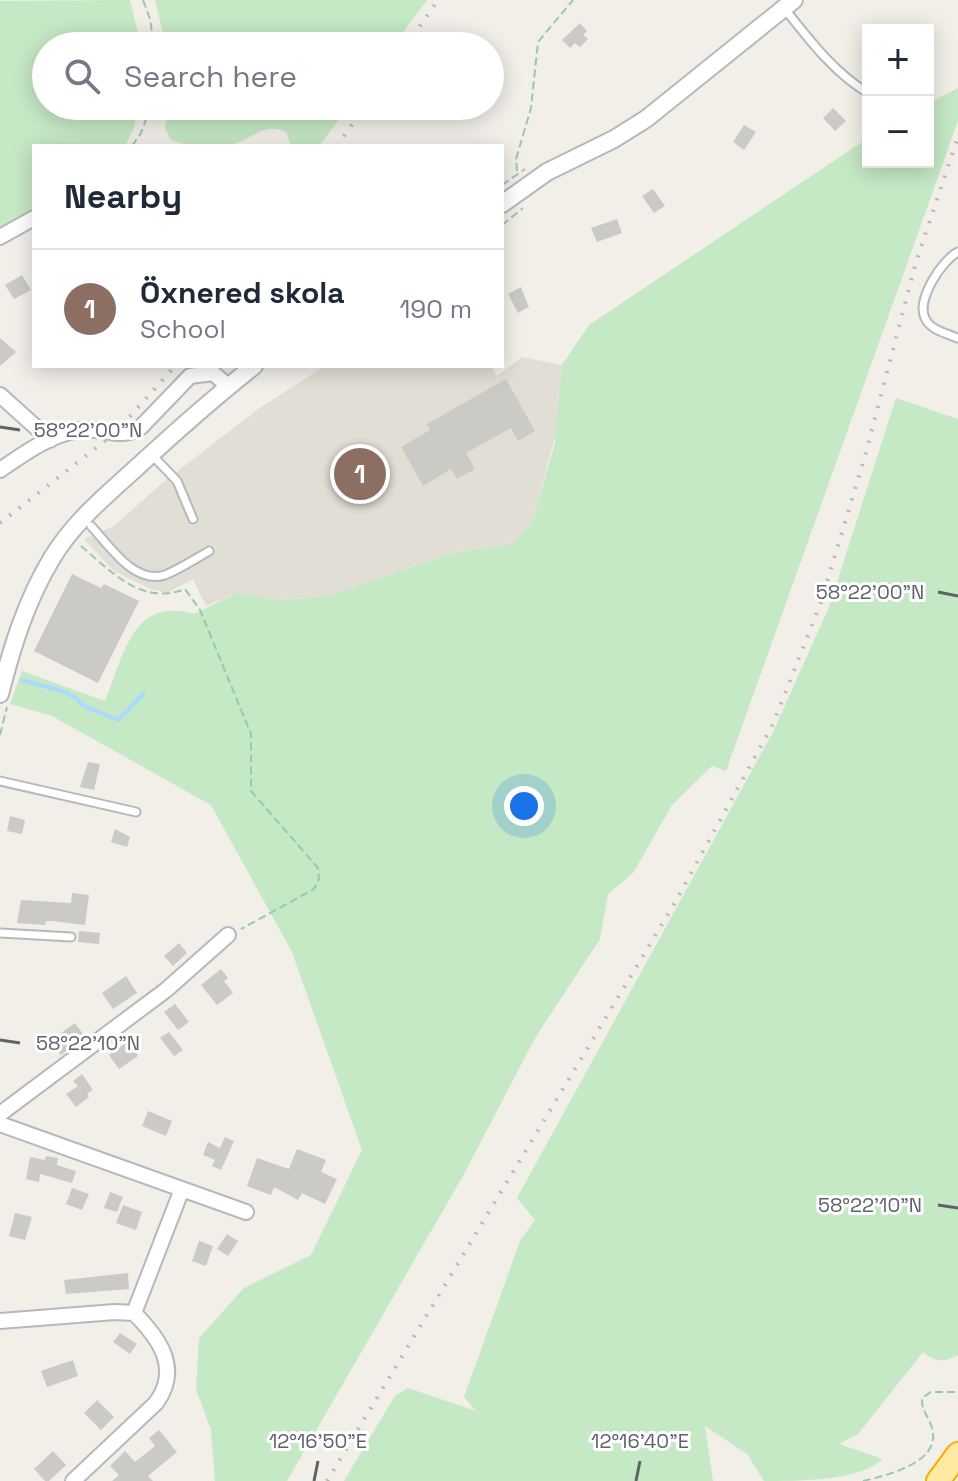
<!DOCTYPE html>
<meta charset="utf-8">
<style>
body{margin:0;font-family:"Space Grotesk",sans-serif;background:#f2f2f3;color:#1f2937}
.controls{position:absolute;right:24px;top:24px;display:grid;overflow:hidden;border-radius:0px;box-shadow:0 4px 20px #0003}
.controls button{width:72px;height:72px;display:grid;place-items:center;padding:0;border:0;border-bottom:2px solid #e0e1e3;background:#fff;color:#1f2937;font:40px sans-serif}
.you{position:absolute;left:524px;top:806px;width:28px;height:28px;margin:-20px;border:6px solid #fff;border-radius:50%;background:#1a73e8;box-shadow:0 0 0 12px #1a73e833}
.badge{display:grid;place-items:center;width:52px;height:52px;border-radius:50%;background:#ea580c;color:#fff;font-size:26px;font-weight:700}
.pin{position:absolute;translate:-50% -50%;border:4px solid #fff;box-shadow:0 2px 8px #0006}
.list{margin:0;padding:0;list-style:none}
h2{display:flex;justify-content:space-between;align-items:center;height:104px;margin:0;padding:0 32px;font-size:34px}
h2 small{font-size:26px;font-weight:400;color:#747a83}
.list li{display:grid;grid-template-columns:52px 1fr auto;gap:24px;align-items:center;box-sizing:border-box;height:120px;padding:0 32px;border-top:2px solid #e0e1e3}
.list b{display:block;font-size:30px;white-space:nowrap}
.list p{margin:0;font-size:26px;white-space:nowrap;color:#747a83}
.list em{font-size:26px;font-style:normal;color:#747a83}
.icon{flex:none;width:44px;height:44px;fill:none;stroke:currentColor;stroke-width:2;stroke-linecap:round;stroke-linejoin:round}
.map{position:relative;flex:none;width:958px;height:1481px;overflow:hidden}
.search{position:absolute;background:#fff;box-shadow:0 4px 20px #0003;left:32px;top:32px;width:472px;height:88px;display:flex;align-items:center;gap:20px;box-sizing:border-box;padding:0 28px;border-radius:44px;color:#747a83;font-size:30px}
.panel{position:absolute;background:#fff;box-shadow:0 4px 20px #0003;left:32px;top:144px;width:472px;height:224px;border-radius:0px}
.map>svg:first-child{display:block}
.education{fill:#e1ded6}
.green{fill:#c5e8c5}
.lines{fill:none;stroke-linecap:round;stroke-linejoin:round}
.stream{stroke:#aadaff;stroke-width:4}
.building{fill:#cccac5}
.service-casing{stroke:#b5b8bc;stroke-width:11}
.minor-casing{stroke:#b5b8bc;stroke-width:18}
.tertiary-casing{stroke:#b5b8bc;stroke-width:20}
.trunk-casing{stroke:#f9ab00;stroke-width:26}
.path{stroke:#9cc7a9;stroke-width:2;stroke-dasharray:8 4;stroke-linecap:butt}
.service{stroke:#fff;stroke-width:7}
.minor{stroke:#fff;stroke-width:14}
.tertiary{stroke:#fff;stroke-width:16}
.trunk{stroke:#feeaa1;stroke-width:22}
.rail{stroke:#b6b7b8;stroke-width:4;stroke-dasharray:2 10;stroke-linecap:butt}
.ticks{fill:none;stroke:#5f6368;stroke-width:3}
.ticks-label{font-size:20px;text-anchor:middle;fill:#5f6368;stroke:#fff;stroke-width:6;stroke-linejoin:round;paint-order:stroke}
</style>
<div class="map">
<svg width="958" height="1481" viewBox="0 0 958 1481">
<rect width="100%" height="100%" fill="#f1efe8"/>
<path class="education" d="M522 357 562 365 567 392 533 520 514 543 449 554 326 597 280 600 237 593 206 606 193 579 167 593 151 589 114 571 84 539 114 526 161 484 258 409 325 366H491L497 376Z"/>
<path class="green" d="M130 0 141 46H46V106H138L134 128 125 146H34V211L0 230V1Z
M155 0H427L393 46H166Z
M958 88V121L726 771 712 766 672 805 633 873 608 894 600 939 535 1038 464 1174 287 1481H215L211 1430 196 1389 199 1338 244 1288 311 1255 362 1150 292 952 211 805 52 716 10 704 22 671 105 701C124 657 131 596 194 614L237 593 280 600 326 597 449 554 514 543 533 520 555 443 562 365 589 325 868 138V162H928V104Z
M169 106H349L319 146H291L286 132C264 122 254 138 234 144 214 149 190 147 171 140L165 128Z
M896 398 958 419V1355C943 1363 935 1362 923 1352L858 1434 839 1444 883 1459C860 1481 798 1481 764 1481L747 1454 705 1426 713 1481H344L395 1396 408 1388 476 1411 464 1397 520 1241 535 1220 517 1198 773 732 829 607Z"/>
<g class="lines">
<path class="stream" d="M22 680 62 691 76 698 84 706 118 720 144 693"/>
</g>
<path class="building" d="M580 23 587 31 583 35 588 39 580 47 575 43 570 48 562 40Z
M833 108 846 121 835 131 823 118Z
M744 125 756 132 744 150 733 142Z
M653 189 665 206 654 213 642 196Z
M617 219 622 233 597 242 591 228Z
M22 275 31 290 14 299 5 285Z
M521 287 529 307 518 313 508 294Z
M0 338 16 352 0 366Z
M506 379 535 431 518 441 511 428 466 453 475 469 457 479 451 469 423 486 401 447 430 430 427 424Z
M72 574 101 588 104 584 139 601 98 683 34 651Z
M88 762 100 764 94 790 80 787Z
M10 816 25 820 22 834 7 831Z
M115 829 130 837 127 847 111 842Z
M72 893 89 895 85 925 53 921H46L45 925 17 923 21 900 71 903Z
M79 931 100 933 99 944 78 942Z
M179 943 187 953 173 966 164 956Z
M221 969 228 978 224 981 233 993 217 1005 201 985Z
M126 976 137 993 113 1009 102 993Z
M175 1004 189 1022 178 1030 164 1012Z
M75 1023 85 1037 61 1055 50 1041Z
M169 1032 183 1050 174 1056 160 1038Z
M128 1041 138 1056 119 1069 109 1055Z
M82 1074 93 1090 87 1094 89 1097 76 1107 66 1094 78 1086 73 1081Z
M148 1111 172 1121 166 1136 142 1126Z
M225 1137 234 1141 221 1170 212 1166 215 1160 203 1155 208 1142 220 1148Z
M297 1149 326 1160 321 1172 337 1179 325 1204 302 1193 298 1200 274 1187 271 1195 247 1186 257 1158 289 1169Z
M46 1156 58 1158 57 1165 76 1171 72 1183 40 1174 39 1182 26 1179 30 1157 45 1160Z
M72 1188 89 1194 82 1210 66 1204Z
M110 1192 123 1197 117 1212 104 1208Z
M123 1205 142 1212 136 1230 116 1223Z
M15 1213 32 1217 25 1240 9 1236Z
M227 1234 238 1241 228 1256 217 1249Z
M199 1241 213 1246 206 1266 192 1261Z
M128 1273 129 1289 66 1294 64 1280Z
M120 1333 137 1344 130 1354 113 1342Z
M73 1360 78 1376 47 1387 41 1371Z
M97 1400 114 1417 101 1430 84 1413Z
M159 1430 177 1452 148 1476 153 1481H112L119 1475 110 1466 125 1451 135 1462 155 1446 149 1438Z
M53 1451 66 1465 49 1481H45L34 1469Z"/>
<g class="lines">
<g class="service-casing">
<path id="service" d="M784 8C809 39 833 72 868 93
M957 338C946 333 930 330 925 318 916 300 942 260 958 252
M152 455 177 481 193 519
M91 526C109 545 134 585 165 575 180 569 195 559 209 551
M0 781 136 812
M0 933 71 937"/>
</g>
<g class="minor-casing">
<path id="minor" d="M0 237 34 218
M0 395 50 440
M0 470C23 454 51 434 79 430 104 426 119 441 141 427L190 376 213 373 228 386
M0 1114 166 990 228 935
M0 1124 246 1212
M134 1313 182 1189
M0 1321 115 1312 134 1313
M73 1481 156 1403C181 1369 160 1339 134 1313"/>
</g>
<g class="tertiary-casing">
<path id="tertiary" d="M502 204 547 172 614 139 646 119 794 0
M0 694C12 647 26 601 52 558 73 523 104 497 134 470 173 434 212 399 254 366"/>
</g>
<g class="trunk-casing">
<path id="trunk" d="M938 1481 958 1454"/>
</g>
<path class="path" d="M143 0 150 19 154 46
M132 146 141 133 151 106
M517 171 516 159 531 108 538 42 573 0
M502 185 525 169
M502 225 523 208
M81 546C111 571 141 606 185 589L200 610 251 734V791L318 868 319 879 314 889 241 929
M0 735 7 707
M863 1481C887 1475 942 1463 932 1428 929 1417 921 1410 922 1398L931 1392H958"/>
<use href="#service" class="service"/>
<use href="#minor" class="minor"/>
<use href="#tertiary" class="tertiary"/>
<use href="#trunk" class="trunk"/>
<path class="rail" d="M406 46 438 0
M337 146 365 106
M0 523 115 433 175 366
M327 1481 673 906 773 724 821 602 865 456 916 262 958 137"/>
</g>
<path class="ticks" d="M0 427 20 430M938 592 958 596M0 1040 20 1043M938 1205 958 1208M314 1481 318 1461M636 1481 640 1461"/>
<g class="ticks-label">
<text x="88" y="437">58°22'00"N</text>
<text x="870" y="599">58°22'00"N</text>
<text x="88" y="1050">58°22'10"N</text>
<text x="870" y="1212">58°22'10"N</text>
<text x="318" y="1448">12°16'50"E</text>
<text x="640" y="1448">12°16'40"E</text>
</g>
</svg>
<div class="controls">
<button>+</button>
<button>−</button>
</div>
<div class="you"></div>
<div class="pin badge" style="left:360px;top:474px;background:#8d6e63">1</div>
<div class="search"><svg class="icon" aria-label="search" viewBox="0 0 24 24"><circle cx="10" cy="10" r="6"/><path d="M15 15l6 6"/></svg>Search here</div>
<section class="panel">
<h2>Nearby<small></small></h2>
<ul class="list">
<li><span class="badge" style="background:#8d6e63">1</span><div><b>Öxnered skola</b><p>School</p></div><em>190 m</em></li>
</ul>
</section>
</div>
